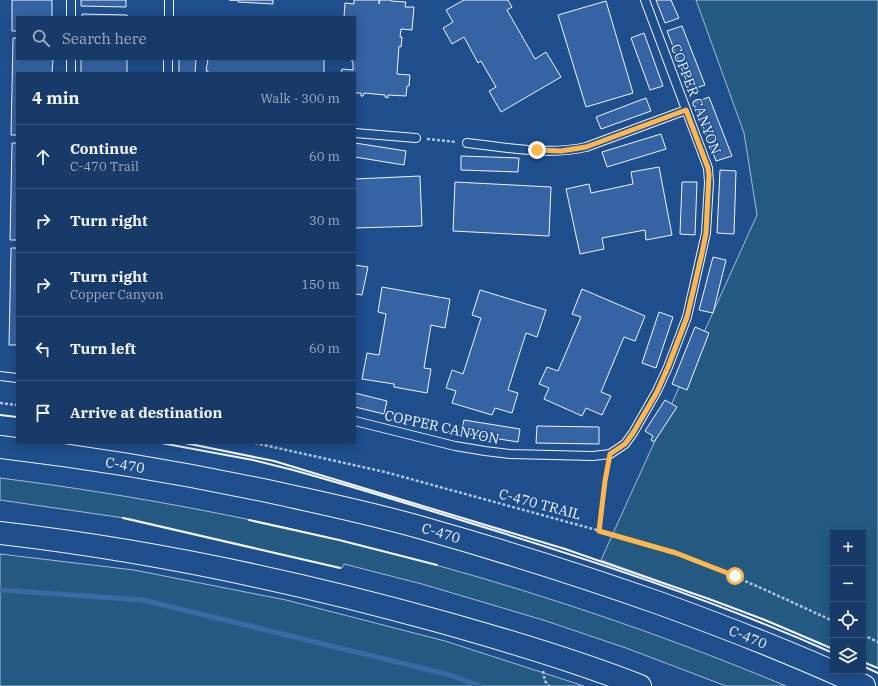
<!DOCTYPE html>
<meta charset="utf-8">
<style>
body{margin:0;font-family:"IBM Plex Serif",serif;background:#20416f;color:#f1f3f6}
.controls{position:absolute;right:12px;bottom:12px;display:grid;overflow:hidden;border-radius:0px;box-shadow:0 2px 10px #0003}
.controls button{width:36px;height:36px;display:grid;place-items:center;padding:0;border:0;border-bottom:1px solid #36547d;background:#173a69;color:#f1f3f6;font:20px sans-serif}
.stop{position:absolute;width:12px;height:12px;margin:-9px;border:3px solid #ffb74d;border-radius:50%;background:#fff}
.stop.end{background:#ffb74d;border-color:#fff;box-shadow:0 1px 4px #0008}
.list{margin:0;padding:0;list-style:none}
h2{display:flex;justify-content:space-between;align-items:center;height:52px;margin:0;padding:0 16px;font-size:17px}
h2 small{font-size:13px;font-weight:400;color:#9eadc0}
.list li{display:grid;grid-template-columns:26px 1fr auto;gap:12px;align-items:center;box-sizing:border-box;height:64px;padding:0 16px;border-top:1px solid #36547d}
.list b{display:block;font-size:15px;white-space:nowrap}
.list p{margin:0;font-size:13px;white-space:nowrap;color:#9eadc0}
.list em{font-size:13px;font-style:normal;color:#9eadc0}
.icon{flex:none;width:22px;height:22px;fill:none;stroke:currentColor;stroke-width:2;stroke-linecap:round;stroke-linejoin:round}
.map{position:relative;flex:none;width:878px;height:686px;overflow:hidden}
.search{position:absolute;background:#173a69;box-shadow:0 2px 10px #0003;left:16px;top:16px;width:340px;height:44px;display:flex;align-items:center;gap:10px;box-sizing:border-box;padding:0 14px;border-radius:0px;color:#9eadc0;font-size:15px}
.panel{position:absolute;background:#173a69;box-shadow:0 2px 10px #0003;left:16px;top:72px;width:340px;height:372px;border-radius:0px}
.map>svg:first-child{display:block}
.green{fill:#245a82;stroke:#a8bbd7}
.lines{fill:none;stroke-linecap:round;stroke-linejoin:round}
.stream{stroke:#3b69a3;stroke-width:5}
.building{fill:#3563a3;stroke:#f2f6ff}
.lane-casing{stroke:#f2f6ff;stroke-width:10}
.highway-casing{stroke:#f2f6ff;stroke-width:24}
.path{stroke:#b3c4dc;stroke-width:2.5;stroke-dasharray:3 2;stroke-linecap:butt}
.lane{stroke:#1f4e8c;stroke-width:8}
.highway{stroke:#1f4e8c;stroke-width:22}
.wall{stroke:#f2f6ff;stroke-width:2}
.route{stroke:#ffb74d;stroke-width:5}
.labels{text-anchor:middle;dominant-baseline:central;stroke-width:3;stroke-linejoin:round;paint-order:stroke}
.street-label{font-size:14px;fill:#f2f6ff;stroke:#1f4e8c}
</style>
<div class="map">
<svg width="878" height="686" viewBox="0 0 878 686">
<rect width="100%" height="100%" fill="#1f4e8c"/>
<path class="green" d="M696 0H878V668L863 662V533H833V649L747 613 601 560 757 215 744 133Z
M0 478C270 512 535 581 786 686H726L626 648 543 620 422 584 344 564 342 568 131 519 0 500Z
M0 554 134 570 286 600 445 641 584 686H0Z"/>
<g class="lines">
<path class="stream" d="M0 590 143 600 450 675 480 686"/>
</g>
<path class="building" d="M12 0H52V17H17V31H12Z
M81 0H126V7L81 6Z
M229 0H273V4L238 2V0Z
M354 0H379V4L380 0H391V1L406 2 405 7H414L412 30 401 29 400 37H402L401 47 399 46 397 74 410 75 409 86H407L406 96 388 95V98L385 97V95L364 93 363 96H361V93H355V73H341L342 69 353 70V63L352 62V59H355V17H343H344L345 3 354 4Z
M464 0H508L512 7 507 10 535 59 546 52 561 77 501 112 489 91 496 87 481 61 478 63 464 37 452 44 443 28 453 22 446 10Z
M656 0H671L679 18 665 23Z
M606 1 633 93 586 107 558 15Z
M82 14 127 15V17H82Z
M682 26 705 85 690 90 667 31Z
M644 33 663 86 650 90 631 38Z
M13 38H17V59H53L52 73H17V135H11Z
M81 59H127V73H81Z
M179 59H196L195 73H179Z
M208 59H324V73H208V71H206Z
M709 97 732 156 716 161 694 103Z
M646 98 651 111 601 129 596 117Z
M661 134 666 149 607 167 602 152Z
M12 143H17V240H10Z
M355 143 406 151 404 165 355 157Z
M461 156 519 158 518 172 461 170Z
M659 167 672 235 646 240 645 230 602 238 604 249 580 254 566 189 589 184 591 193 633 184 631 172Z
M720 170 736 171 734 234 717 233Z
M420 176 422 226 355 228V179Z
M455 182 551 187 549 236 453 231Z
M682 182H697L695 235 680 234Z
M11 248H17V345H9Z
M713 257 726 260 713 313 699 310Z
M355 265 368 267 362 295 355 294Z
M382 287 450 299 445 328 431 325 424 368 431 369 427 393 394 387V384L362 379 367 353 379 355 386 314 378 312Z
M582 289 645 316 635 341 624 337 601 392 611 396 602 415 586 408 582 416 544 399 549 388 539 384 547 367 558 371 581 317 572 314Z
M480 290 546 310 537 337 526 333 508 390 518 393 512 413 495 408 492 415 452 403 456 391 446 388 452 370 463 374 481 318 472 315Z
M659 312 673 317 656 368 642 363Z
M695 327 709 333 687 390 672 384Z
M355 393 387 401 384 414 355 407Z
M665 400 677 407 654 442 651 440 653 436 645 431Z
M464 420 520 429 518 442 461 433Z
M537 426 599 427V444L536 443Z"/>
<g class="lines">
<g class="lane-casing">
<path id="lane" d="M71 17V0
M169 17V0
M71 73V59
M168 73V59
M355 133 416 138
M467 143C506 147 547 156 586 147L686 110
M0 376 17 378
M355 421 455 446 485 451 510 454 593 456 610 454 625 444 633 433 657 391 668 367 687 317 706 233 709 183 708 168 645 0"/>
</g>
<g class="highway-casing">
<path id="highway" d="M0 447C94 458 188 474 281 494 330 505 378 515 426 529 504 551 582 576 659 603 728 628 797 655 864 686
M0 533C148 550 294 581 438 621 506 640 574 660 640 686"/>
</g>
<path class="path" d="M427 139 456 142
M0 403 17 405
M255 443 385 472 655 546C716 566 774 594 833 621
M599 531 607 466
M863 635 878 642
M543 671 545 681 549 686"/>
<use href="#lane" class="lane"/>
<use href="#highway" class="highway"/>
<path class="wall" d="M0 415 17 417
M161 443 253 460 293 470C351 486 409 504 467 522 591 560 714 600 833 653
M185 443 274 461 565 549 709 599 765 620 833 649
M123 518 340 568
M249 520 339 540 437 565
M863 662 878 668
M863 666 878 673"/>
</g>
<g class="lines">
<path class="route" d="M537 150 561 151 586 147 686 110 708 168 709 175 706 233 702 253 687 317 668 367 657 392 633 433 625 444 610 454 605 481 599 531 676 553 735 576"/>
</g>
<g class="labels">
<g class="street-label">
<text transform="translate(696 99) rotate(69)">COPPER CANYON</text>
<text transform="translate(442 427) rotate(12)">COPPER CANYON</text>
<text transform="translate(125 465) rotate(9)">C-470</text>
<text transform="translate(540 504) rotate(15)">C-470 TRAIL</text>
<text transform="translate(441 533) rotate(16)">C-470</text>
<text transform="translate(748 637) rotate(22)">C-470</text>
</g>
</g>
</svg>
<div class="controls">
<button>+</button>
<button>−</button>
<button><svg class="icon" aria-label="locate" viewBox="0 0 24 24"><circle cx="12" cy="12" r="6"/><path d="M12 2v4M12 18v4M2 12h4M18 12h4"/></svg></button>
<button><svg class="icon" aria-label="layers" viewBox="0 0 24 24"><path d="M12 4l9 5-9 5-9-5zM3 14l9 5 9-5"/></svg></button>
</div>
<div class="stop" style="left:735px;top:576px"></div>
<div class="stop end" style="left:537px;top:150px"></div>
<div class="search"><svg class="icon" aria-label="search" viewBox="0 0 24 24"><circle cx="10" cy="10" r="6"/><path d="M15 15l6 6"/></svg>Search here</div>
<section class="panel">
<h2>4 min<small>Walk · 300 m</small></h2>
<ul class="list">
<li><svg class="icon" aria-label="ahead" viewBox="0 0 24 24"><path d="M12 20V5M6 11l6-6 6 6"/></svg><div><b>Continue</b><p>C-470 Trail</p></div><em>60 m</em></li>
<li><svg class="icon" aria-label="right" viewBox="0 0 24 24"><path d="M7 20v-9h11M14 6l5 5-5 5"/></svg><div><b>Turn right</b></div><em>30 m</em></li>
<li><svg class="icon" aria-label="right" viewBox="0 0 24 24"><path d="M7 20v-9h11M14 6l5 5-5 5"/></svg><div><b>Turn right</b><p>Copper Canyon</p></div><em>150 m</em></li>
<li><svg class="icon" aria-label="left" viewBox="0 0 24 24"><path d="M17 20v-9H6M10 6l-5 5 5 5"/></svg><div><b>Turn left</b></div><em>60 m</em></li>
<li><svg class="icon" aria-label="arrive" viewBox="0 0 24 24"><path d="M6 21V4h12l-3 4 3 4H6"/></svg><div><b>Arrive at destination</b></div></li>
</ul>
</section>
</div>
